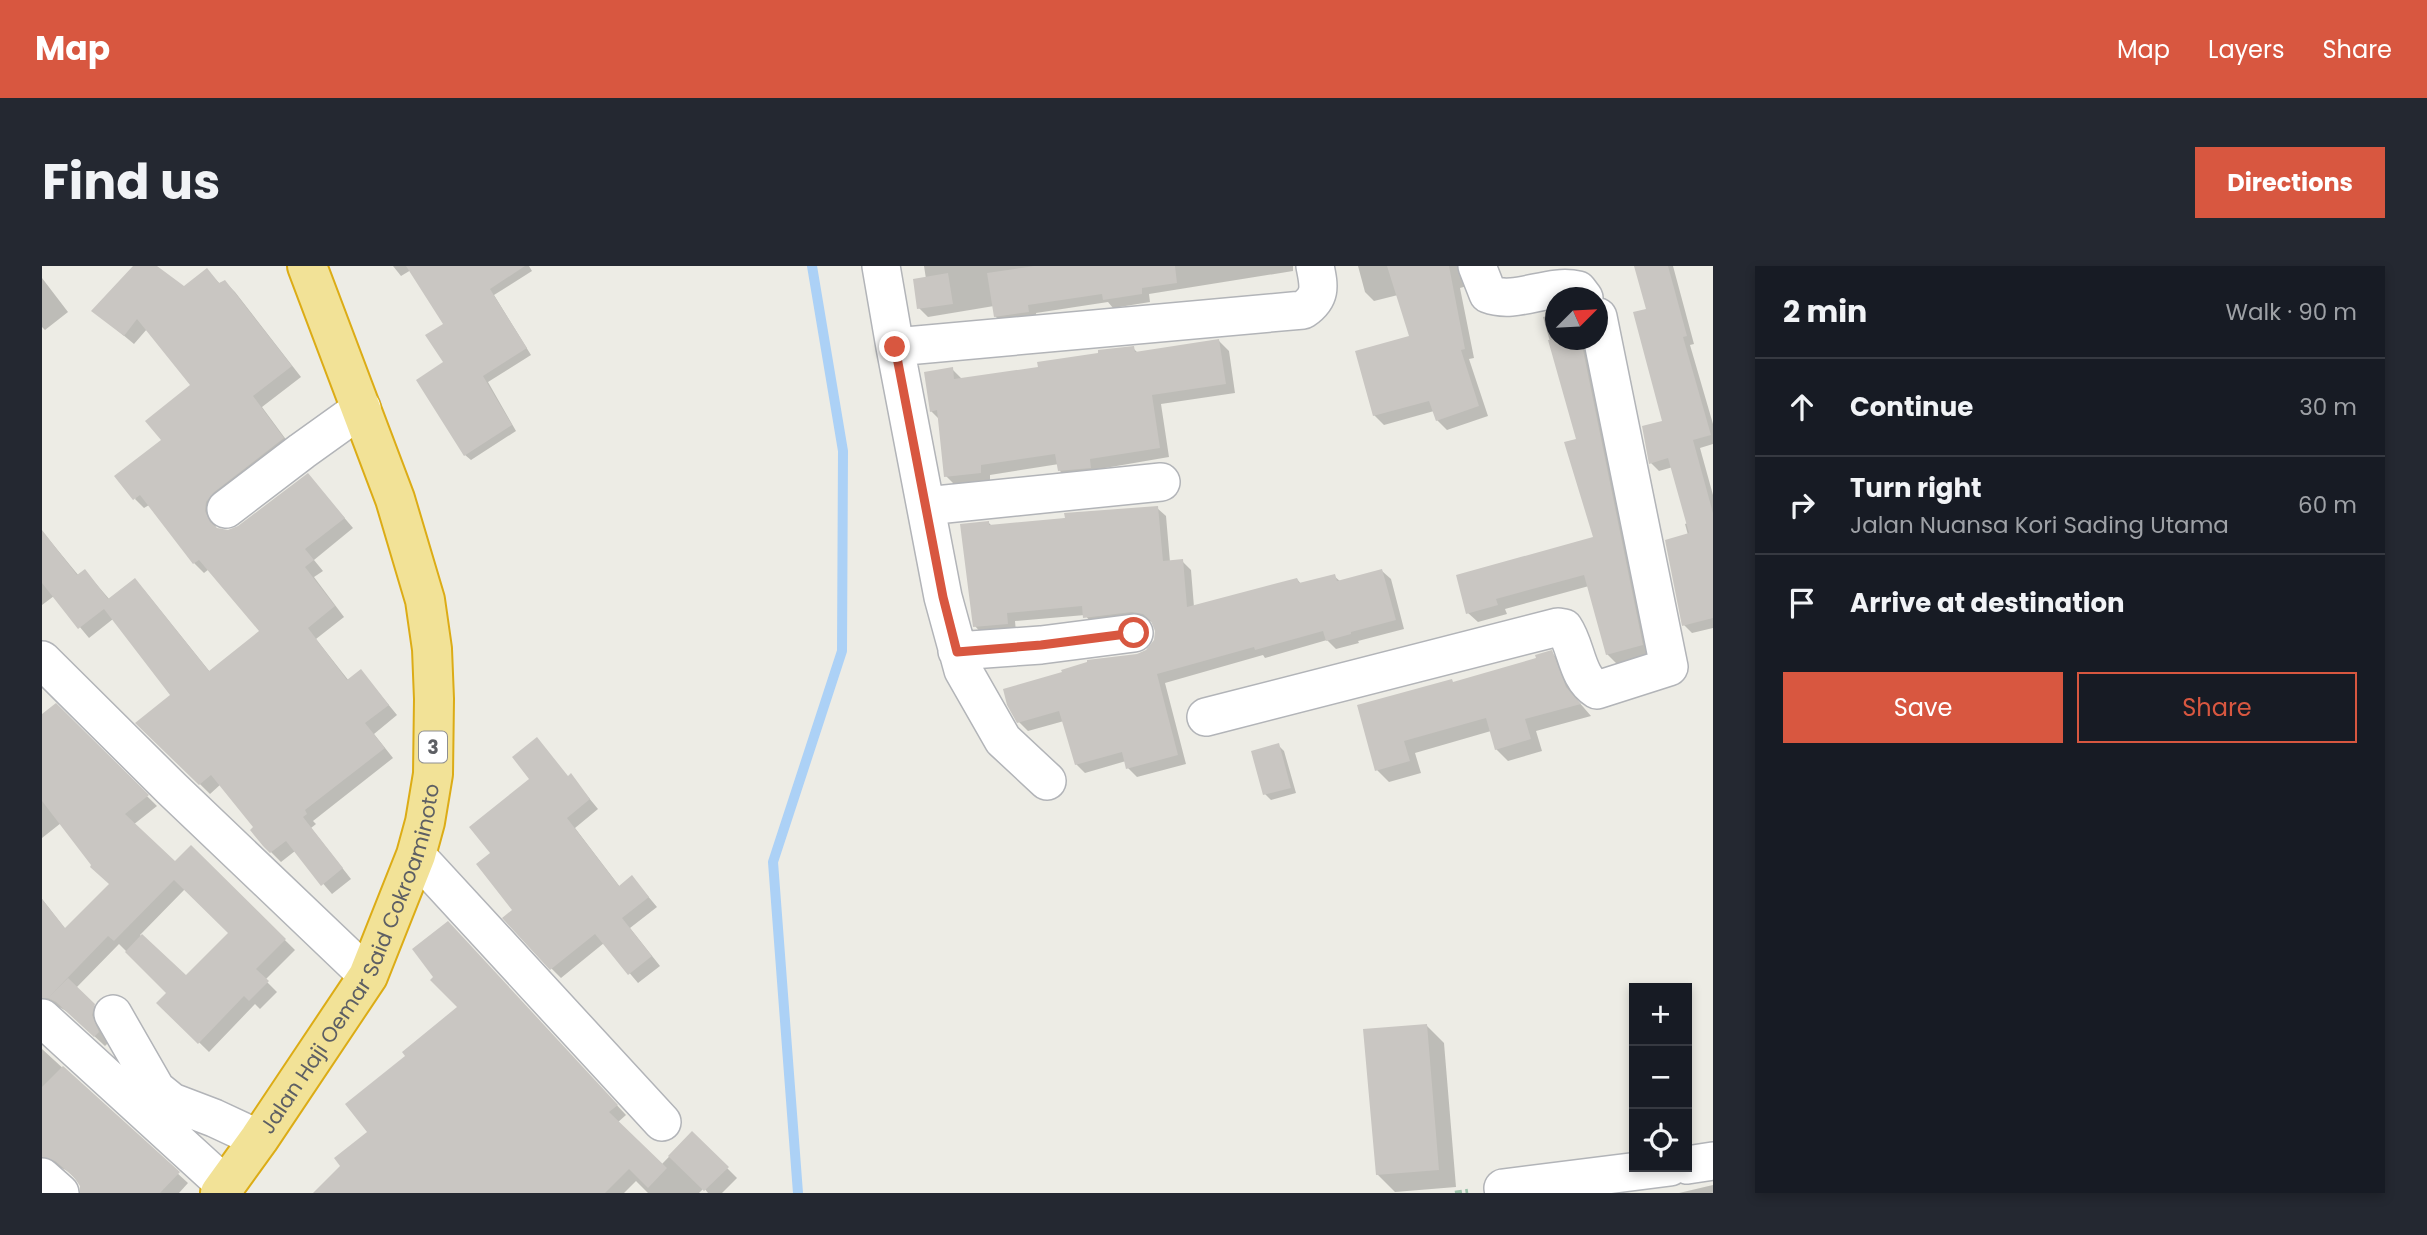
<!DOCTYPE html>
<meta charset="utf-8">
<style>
body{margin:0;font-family:Poppins,sans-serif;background:#242831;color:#f1f3f6}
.controls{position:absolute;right:21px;bottom:21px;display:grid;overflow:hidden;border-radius:0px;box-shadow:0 4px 10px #0003}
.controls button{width:63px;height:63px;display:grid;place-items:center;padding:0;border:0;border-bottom:2px solid #363941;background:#171b24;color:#f1f3f6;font:35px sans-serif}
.compass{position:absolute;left:1503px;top:21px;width:63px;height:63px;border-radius:50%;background:#171b24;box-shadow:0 4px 10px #0003;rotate:66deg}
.stop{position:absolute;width:21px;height:21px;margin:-16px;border:5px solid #d85740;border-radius:50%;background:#fff}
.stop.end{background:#d85740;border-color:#fff;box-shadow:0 2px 7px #0008}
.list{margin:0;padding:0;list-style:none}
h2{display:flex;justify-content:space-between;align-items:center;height:91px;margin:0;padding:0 28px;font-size:30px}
h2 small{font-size:23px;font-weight:400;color:#9ea1a6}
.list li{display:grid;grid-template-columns:46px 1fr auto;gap:21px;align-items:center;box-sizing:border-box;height:98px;padding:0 28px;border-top:2px solid #363941}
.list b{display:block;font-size:26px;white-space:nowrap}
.list p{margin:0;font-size:23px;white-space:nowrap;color:#9ea1a6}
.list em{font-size:23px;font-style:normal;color:#9ea1a6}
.actions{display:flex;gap:14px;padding:21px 28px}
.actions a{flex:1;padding:16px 0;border:2px solid #d85740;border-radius:0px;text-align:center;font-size:24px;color:#d85740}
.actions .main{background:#d85740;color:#fff}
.icon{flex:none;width:38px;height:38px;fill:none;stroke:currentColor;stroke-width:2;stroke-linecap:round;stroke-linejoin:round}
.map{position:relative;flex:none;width:1671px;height:927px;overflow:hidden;border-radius:0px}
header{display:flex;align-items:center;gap:42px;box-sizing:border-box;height:98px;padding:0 35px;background:#d85740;color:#fff}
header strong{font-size:33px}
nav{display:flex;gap:38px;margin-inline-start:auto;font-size:24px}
.intro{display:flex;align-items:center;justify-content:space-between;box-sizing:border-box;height:168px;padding:0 42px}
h1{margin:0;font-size:49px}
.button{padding:18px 32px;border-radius:0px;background:#d85740;color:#fff;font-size:24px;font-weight:700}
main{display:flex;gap:42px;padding:0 42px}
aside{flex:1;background:#171b24;border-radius:0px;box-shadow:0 4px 10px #0003}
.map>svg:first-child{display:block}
.shadow{fill:#0003;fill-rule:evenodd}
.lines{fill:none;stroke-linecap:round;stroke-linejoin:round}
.stream{stroke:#acd1f6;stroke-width:10}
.building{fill:#c9c6c2}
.minor-casing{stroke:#b2b4b8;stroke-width:40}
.highway-casing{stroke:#dcac16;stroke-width:42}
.path{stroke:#9ec3ab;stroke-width:4.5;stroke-dasharray:7 3.5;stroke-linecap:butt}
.minor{stroke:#fff;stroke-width:37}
.highway{stroke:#f2e297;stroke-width:38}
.route{stroke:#d85740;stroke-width:9}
.labels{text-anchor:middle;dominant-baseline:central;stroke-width:5;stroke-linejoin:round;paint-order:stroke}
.shield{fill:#fff;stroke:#8e8f92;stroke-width:2}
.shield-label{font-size:19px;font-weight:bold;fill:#5d5f64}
.street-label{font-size:21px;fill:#5d5f64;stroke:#fff}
</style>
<header>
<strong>Map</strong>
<nav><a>Map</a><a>Layers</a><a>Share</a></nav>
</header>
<div class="intro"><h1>Find us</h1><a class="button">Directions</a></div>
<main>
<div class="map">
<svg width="1671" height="927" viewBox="0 0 1671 927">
<rect width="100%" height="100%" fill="#edece5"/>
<path class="shadow" d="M93 0H112L142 22 165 4 178 18 183 16 193 26 259 111 220 141 251 183 172 256 175 264 186 266 197 262 266 209 311 262 272 294 281 305 272 311 302 351 274 373 307 415 319 405 355 449 332 468 351 492 271 555 274 558 269 562 309 613 290 628 253 585 239 596 229 586 214 562 179 518 168 528 96 457 131 429 71 353 47 372 12 330 0 339V265L37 310 43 305 68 334 102 324 168 406 220 365 167 303 162 307 152 297 107 239 102 242 93 233 151 120 105 63 92 78 52 45Z
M351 0H487L490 5 452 29 489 89 446 116 474 165 429 194 423 189 403 97V58L369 4 359 10Z
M882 0H1251V5L1107 28 1108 36 1071 42 1066 36 994 47 995 54 962 59 953 50 952 40 886 51 877 42 884 13Z
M1316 0H1426L1425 20 1418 22 1432 92 1427 93 1446 150 1405 164 1395 154 1392 145 1342 159 1332 149 1369 71 1356 29 1332 35 1323 26Z
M1594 0H1631L1652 78 1648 79 1671 158V178L1658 182 1671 229V362L1650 367 1642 359 1646 269 1643 258 1646 257 1631 201 1617 205 1609 197 1623 156 1606 44Z
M0 12 26 46 3 64 0 61Z
M1514 48V74H1547L1610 388 1575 398 1565 388 1547 320 1463 343 1465 348 1436 356 1426 347 1553 273 1536 174 1501 51Z
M1177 75 1187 85 1193 127 1119 138 1127 191 1057 203 1058 211 1028 215 1018 205 1017 198 948 209V216L914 220 904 210 898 154 889 145 910 103 921 114 998 102 1091 82 1096 87Z
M1115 242 1124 250 1128 296 1140 295 1149 304 1152 341 1255 313 1259 318 1292 310 1299 316 1340 305 1349 313 1362 363 1316 375 1317 377 1294 383 1285 374 1223 392 1221 389 1123 417 1144 498 1095 511 1086 502 1084 495 1043 507 1034 498 1022 455 986 465 977 456 1105 385 1113 375 1115 365 1111 356 1100 354 1052 360 1043 349 973 355 974 366 941 369 933 360 946 256 951 261Z
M1509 386 1521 398 1536 435 1549 450 1494 465 1500 485 1466 495 1454 483 1449 465 1373 487 1379 507 1347 516 1335 504 1412 417 1496 393Z
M13 439 115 540 91 559 133 598 149 581 253 684 223 714 235 726 218 743 213 738 167 786 117 737 126 727 77 678 34 722 62 749 59 760 66 777 63 780 26 746 17 741H3L0 744V633L24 664 69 619 19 557 0 572V450ZM143 623 188 667 144 712 98 669Z
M1236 479 1242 485 1254 527 1229 534 1223 528Z
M529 510 556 543 533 562 578 621 590 611 615 641 588 662 618 700 596 717 562 677 519 712 509 702 473 644Z
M415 666 584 849 575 857 620 898 650 867 695 912 680 927H666L662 922 657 927H606L594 915 582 927H274L301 900 328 866 366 791 418 741Z
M1384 759 1402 777 1414 921 1353 926 1335 908Z
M0 783 146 917 137 927H40L39 919 26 905 15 900 0 903Z
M1671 919V927H1637Z"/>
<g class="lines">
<path class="stream" d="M756 927 731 596 800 385 801 185 770 0"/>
</g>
<path class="building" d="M91 0H115L142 20 165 2 177 17 183 14 250 100 211 130 242 172 171 227 164 236 163 245 168 256 175 262 186 264 196 260 266 207 303 252 263 283 272 294 263 301 293 340 266 362 305 414 319 403 347 439 323 457 343 482 263 544 265 548 261 551 301 602 279 620 244 575 228 587 221 580 208 564 211 561 169 509 157 519 93 457 128 429 62 343 36 363 0 317V264L35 309 43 303 66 333 93 312 167 405 217 365 157 294 151 298 98 229 91 234 72 210 119 174 103 155 148 119 95 53 82 70 49 45Z
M364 0H483L448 23 485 82 441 110 470 159 422 190 374 114 401 96 383 69 401 58Z
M992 0H1133L1135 17 1100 22V28L1061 34 1060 28 986 39 987 46 952 51 945 7Z
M1345 0H1407L1423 83 1419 84 1437 140 1394 155 1387 135 1331 150 1313 85 1367 70Z
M1592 0H1626L1645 70 1641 71 1669 169 1651 174 1671 247V352L1640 360 1623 274 1647 267 1626 192 1607 198 1600 160 1620 155 1591 46 1604 43Z
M906 7 911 38 875 43 871 13Z
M1177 73 1184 118 1110 129 1118 182 1048 193 1049 202 1016 205 1013 188 939 199V207L902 211 895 144 888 146 882 106 911 101 912 113 996 101 995 96 1056 87V84L1092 80 1093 86Z
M1506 74H1539L1601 379 1564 389 1542 309 1454 333 1456 339 1424 348 1414 309 1551 271 1522 176 1534 173Z
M1116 240 1121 295 1141 293 1145 341 1255 312 1257 317 1293 308 1295 315 1340 303 1354 354 1309 366V368L1284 375 1281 365 1213 384 1212 381 1115 408 1136 489 1084 503 1080 486 1033 499 1017 445 975 457 965 439 961 423 1020 406 1019 404 1045 396V394L1095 388 1104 384 1112 374 1113 365 1109 355 1101 348 1090 346 1041 352 1040 340 965 347 966 358 931 361 918 258 947 255V259L1023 252 1022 247Z
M1510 384 1524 421 1539 438 1483 453 1489 473 1453 484 1444 452 1362 475 1368 495 1333 505 1315 439 1410 413 1411 416 1494 392 1493 389Z
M14 437 107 529 83 548 133 595 149 579 244 673 214 703 227 715 207 735 202 730 156 778 114 737 124 727 83 686 100 668 144 709 186 667 132 614 72 675 66 670 6 732H0V633L23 662 67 618 48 601 49 599 0 535V448Z
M495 471 526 510 529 507 548 533 525 552 577 620 590 609 607 631 580 652 610 690 586 709 553 668 508 704 460 652 470 644 434 598 448 587 427 561 487 513 470 491Z
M1237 477 1249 522 1221 529 1209 485Z
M406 655 576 839 567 846 625 902 606 922 587 903 563 927H271L298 900 292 892 325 866 303 838 363 790 360 786 415 741 388 714 391 711 370 683Z
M26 712 53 738 50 749 57 766 52 771 14 736 6 732Z
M1385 758 1397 904 1334 909 1321 763Z
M21 800 138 906 118 927H38V920L32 911 13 895 0 891V821Z
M650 865 687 901 662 925 626 890Z"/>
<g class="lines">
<g class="minor-casing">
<path id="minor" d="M839 0 853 81 901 331 921 404 961 474 1005 515
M1435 0 1446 28C1475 39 1506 17 1536 24L1542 32
M853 81 1261 44C1280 31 1277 20 1273 0
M884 240 1119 216
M184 243 260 185 320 142
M915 385 999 379 1092 367
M0 394 130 523 326 710
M1164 451 1516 361 1522 362C1535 381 1534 411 1555 424L1627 401 1556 51
M374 589 620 856
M71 748 114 823 130 836 172 852 217 873
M0 752 184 920
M1645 899 1671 895
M0 911 18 927
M1462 927 1461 922 1628 901"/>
</g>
<g class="highway-casing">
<g id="highway">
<path id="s1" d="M178 927 217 873 326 710 374 589 383 556 391 508 392 433 390 383 383 334 353 233 265 0"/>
</g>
</g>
<path class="path" d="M1413 927 1426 925"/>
<use href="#minor" class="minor"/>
<use href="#highway" class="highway"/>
</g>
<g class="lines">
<path class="route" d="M853 81 901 331 915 386 999 379 1092 367"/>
</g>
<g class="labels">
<rect class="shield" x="377" y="465.5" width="28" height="31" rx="5"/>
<g class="shield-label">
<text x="391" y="481">3</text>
</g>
<g class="street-label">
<text stroke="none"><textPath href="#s1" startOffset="271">Jalan Haji Oemar Said Cokroaminoto</textPath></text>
</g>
</g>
</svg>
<div class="controls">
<button>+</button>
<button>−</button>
<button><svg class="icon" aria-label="locate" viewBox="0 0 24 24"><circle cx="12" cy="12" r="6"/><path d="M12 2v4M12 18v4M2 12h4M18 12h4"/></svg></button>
</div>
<svg class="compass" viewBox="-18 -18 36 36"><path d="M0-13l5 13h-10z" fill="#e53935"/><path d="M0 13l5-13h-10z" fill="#9ea1a6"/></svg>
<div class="stop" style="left:1092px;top:367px"></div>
<div class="stop end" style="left:853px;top:81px"></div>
</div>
<aside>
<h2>2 min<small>Walk · 90 m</small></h2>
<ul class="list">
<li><svg class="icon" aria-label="ahead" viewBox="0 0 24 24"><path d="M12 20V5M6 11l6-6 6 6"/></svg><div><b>Continue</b></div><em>30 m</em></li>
<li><svg class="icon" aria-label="right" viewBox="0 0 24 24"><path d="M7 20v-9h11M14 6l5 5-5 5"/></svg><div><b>Turn right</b><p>Jalan Nuansa Kori Sading Utama</p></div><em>60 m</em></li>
<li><svg class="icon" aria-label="arrive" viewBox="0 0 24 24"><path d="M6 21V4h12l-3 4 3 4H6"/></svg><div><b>Arrive at destination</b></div></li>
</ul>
<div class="actions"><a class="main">Save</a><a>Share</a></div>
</aside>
</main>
